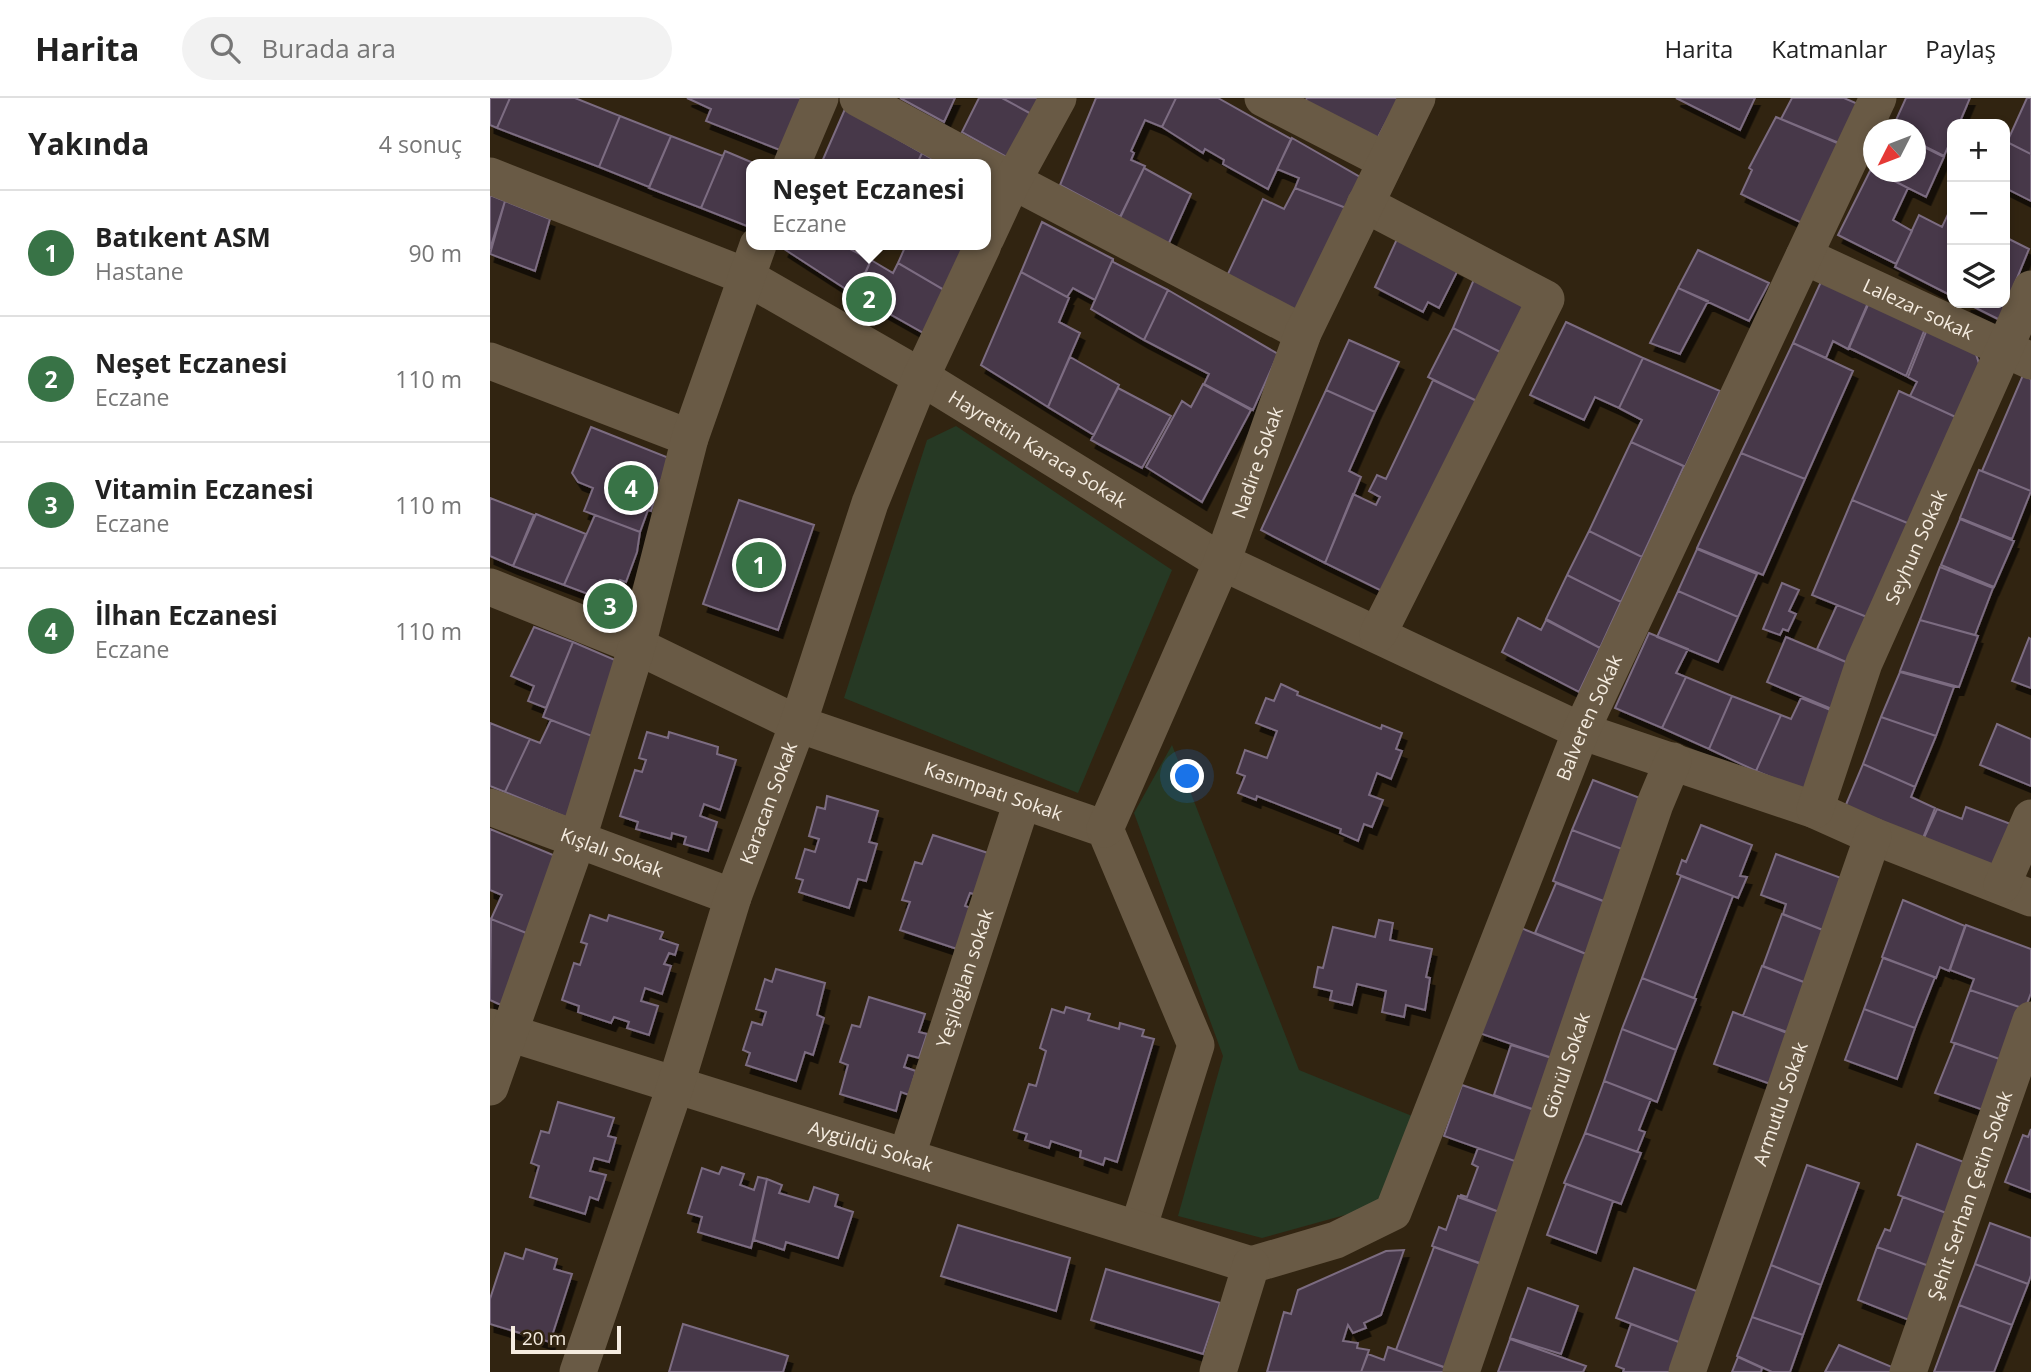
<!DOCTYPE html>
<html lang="tr">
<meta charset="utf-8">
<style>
body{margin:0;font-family:"Open Sans",sans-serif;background:#f2f2f2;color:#222}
.controls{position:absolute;right:21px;top:21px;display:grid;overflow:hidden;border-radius:14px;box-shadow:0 4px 10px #0003}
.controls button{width:63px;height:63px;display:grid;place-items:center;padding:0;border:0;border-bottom:2px solid #e0e0e0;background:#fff;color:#222;font:35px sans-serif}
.compass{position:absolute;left:1373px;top:21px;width:63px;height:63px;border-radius:50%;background:#fff;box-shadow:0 4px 10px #0003;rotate:228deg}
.scale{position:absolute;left:21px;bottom:18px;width:110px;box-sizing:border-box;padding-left:7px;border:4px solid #f5ece0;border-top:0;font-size:19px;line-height:24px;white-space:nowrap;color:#f5ece0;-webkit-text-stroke:5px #312411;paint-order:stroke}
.you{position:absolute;left:698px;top:679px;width:24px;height:24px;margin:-18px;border:5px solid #fff;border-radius:50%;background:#1a73e8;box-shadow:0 0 0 10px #1a73e833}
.badge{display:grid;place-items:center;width:46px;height:46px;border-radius:50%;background:#387346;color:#fff;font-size:23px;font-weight:700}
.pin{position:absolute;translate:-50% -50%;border:4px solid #fff;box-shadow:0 2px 7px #0006}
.popup{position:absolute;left:256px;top:61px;width:245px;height:91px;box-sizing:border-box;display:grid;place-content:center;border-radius:14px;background:#fff;filter:drop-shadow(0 2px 5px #0005);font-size:23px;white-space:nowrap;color:#767676}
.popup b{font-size:26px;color:#222}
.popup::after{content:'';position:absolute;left:50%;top:100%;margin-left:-14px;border:14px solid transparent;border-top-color:#fff}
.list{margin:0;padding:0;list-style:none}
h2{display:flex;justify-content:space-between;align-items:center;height:91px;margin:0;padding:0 28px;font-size:30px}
h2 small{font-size:23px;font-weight:400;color:#767676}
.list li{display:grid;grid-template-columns:46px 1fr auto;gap:21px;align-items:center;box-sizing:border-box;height:126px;padding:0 28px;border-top:2px solid #e0e0e0}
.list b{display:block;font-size:26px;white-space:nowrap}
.list p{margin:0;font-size:23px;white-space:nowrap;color:#767676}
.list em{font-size:23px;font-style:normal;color:#767676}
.icon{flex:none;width:38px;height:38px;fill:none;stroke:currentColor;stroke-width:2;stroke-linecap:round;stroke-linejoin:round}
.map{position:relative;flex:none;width:1541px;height:1274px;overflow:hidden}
header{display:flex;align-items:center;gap:42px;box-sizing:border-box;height:98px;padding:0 35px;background:#fff;border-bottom:2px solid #e0e0e0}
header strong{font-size:33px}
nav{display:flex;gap:38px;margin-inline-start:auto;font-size:24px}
.search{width:490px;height:63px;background:#f2f2f2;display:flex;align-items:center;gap:18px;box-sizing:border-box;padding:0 24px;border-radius:38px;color:#767676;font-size:26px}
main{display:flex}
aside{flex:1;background:#fff}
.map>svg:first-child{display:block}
.green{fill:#263924}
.building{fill:#46374a;stroke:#7c6c81;stroke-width:2;filter:url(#shadow)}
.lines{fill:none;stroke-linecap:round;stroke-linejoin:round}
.minor{stroke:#695a45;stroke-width:37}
.labels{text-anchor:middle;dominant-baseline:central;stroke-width:5;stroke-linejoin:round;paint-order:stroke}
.street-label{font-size:19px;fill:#f5ece0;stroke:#312411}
</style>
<header>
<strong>Harita</strong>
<div class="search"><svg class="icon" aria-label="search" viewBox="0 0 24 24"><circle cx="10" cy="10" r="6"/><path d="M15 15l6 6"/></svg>Burada ara</div>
<nav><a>Harita</a><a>Katmanlar</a><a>Paylaş</a></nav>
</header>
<main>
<aside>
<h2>Yakında<small>4 sonuç</small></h2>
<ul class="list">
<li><span class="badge">1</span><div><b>Batıkent ASM</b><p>Hastane</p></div><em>90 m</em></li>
<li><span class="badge">2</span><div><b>Neşet Eczanesi</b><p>Eczane</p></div><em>110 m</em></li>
<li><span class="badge">3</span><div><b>Vitamin Eczanesi</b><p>Eczane</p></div><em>110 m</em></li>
<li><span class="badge">4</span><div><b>İlhan Eczanesi</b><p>Eczane</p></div><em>110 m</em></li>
</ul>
</aside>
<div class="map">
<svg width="1541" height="1274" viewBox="0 0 1541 1274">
<defs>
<filter id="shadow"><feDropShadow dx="4.5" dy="8" stdDeviation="0" flood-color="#0009"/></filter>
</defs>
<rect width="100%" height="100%" fill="#312411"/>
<path class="green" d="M466 328 682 472 588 695 354 600 437 342Z
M682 647 809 972 927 1020 891 1107 772 1140 688 1118 733 958 644 715Z"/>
<path class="building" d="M0 0H20L7 30 0 27Z
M20 0H85L130 18 109 69 7 30Z
M197 0H318L295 54 216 23 221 11Z
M410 0H465L454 24Z
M489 0H512L545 18 524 63 472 34Z
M512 0H554L545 18Z
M606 0H686L672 29 655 22 641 53 644 55 641 62 655 68 630 119 570 87Z
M686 0H728L801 41 778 91 733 66 734 62 715 51 713 55 672 29Z
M817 0H909L885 45 814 5Z
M1186 0H1265L1250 32Z
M1302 0H1354L1368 6 1349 45 1291 21Z
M1416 0H1480L1469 26H1462V40L1454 58 1426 44V32L1402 31Z
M1537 0H1541V56L1517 44Z
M355 11 432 55 427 66H331Z
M130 18 181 38 159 89 109 69Z
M1286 19 1352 47 1314 126 1251 96 1262 72 1259 70Z
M181 38 233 58 211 110 159 90Z
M802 40 870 79 856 110 805 90 809 80 787 71Z
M1517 44 1541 56V103L1515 90Z
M1426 45 1454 59 1436 99 1386 74H1426Z
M235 53 261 64 262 130 211 110Z
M432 55 452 66H427Z
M654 70 701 96 678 147 630 120Z
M1381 71 1418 90 1403 122 1422 133 1406 166 1348 137Z
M805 90 856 110 803 220 736 180 773 101 794 111Z
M0 97 15 103 0 151Z
M15 103 60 121 45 173 0 156Z
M1460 112 1462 113V198L1405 169 1429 117 1452 129Z
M552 124 623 161 605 202 583 190 577 199 531 174Z
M1515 139 1539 151 1510 222 1476 205H1515Z
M907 141 968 172 949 210 938 204 933 214 885 189Z
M296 147H359L358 150 381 162 365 197 294 151Z
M416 147H488L466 199 408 165Z
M1208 152 1279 185 1259 223 1188 190Z
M623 161V164L678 192 654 242 601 211Z
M381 162 403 175 408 165 466 199 446 242 366 197Z
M531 174 579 200 569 224 590 235 558 309 491 267Z
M1335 175 1381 198 1358 251 1343 243 1336 260 1303 245Z
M985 179 1041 208 1018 258 963 230Z
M1188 190 1218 203 1190 256 1160 245Z
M678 192 788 256 763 312 714 286 719 276 654 242Z
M1381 200 1436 228 1416 278 1359 250Z
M1076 224 1153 260 1129 310 1105 299 1094 322 1040 297Z
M1438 229 1485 253 1491 272 1470 321 1420 298 1427 284 1418 279Z
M963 230 1018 258 993 306 938 279Z
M859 242 909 264 885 314 836 292Z
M1303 245 1363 273 1315 381 1251 355Z
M580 259 629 287 604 337 558 309Z
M1153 260 1230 293 1195 369 1141 344 1152 322 1129 310Z
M1533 277 1541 281V393L1492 373Z
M943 282 993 306 900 497 835 465 863 396 886 407 890 399 879 393 887 377 896 381Z
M713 286 761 312 712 404 656 369 692 303 701 309Z
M628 290 681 318 652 370 601 342Z
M836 292 885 314 859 373 871 379 835 465 771 432Z
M1409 293 1470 321 1427 429 1362 402Z
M101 329 179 360 161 413 158 412 150 434 94 413 103 390 88 384 82 375Z
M1141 344 1194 368 1152 459 1099 433Z
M1251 355 1315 381 1273 477 1207 450Z
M1489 372 1541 393 1522 441 1470 420Z
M0 400 44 417 23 468 0 458Z
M249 402 324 427 288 532 213 506Z
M1362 402 1427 429 1387 523 1322 497Z
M46 416 96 436 74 487 23 468Z
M105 417 150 434 147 454 136 484 130 482 122 505 74 487Z
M1470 421 1524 443 1504 489 1451 467Z
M1099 433 1152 459 1131 504 1077 477Z
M1207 451 1267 476 1248 519 1188 493Z
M1450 469 1503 490 1485 537 1430 522Z
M1077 477 1131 504 1110 550 1056 521Z
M1292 485 1309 492 1299 513 1306 516 1298 533 1293 531 1290 537 1273 531Z
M1188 493 1248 519 1228 564 1167 539Z
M1347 507 1387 523 1367 569 1327 551Z
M1028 520 1051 532 1056 522 1110 550 1089 594 1012 554Z
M1430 522 1488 538 1469 589 1410 573Z
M44 529 83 544 56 610 38 603 44 588 21 578Z
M1159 535 1198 551 1186 575 1196 579 1172 630 1125 610Z
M1296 539 1368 569 1349 614 1277 584Z
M1539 540 1541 541V590L1522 583Z
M83 544 132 565 107 640 53 619Z
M1410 574 1464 589 1446 638 1391 619Z
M1196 579 1242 598 1219 651 1172 630Z
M791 586 808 594 807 597 891 631 892 627 912 635 906 651 912 653 901 681 887 675 879 697 893 702 882 729 874 726 868 743 850 735 851 731 767 698 766 702 748 695 755 678 747 675 755 652 777 660 787 633 766 625 776 600 784 603Z
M1242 598 1291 617 1266 673 1219 651Z
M1311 600 1348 615 1314 693 1266 673 1291 617 1301 621Z
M1391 619 1446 638 1425 689 1373 666Z
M61 622 107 640 80 721 15 694 40 641 50 645Z
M0 625 40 641 15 694 0 688Z
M1507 626 1541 641V688L1490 667Z
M157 634 178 640 179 634 228 649 227 656 246 662 230 712 214 706 210 718 227 724 218 753 194 746 196 739 182 735 181 741 146 731 148 724 130 718 145 672 152 674 156 662 149 660Z
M1373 666 1425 689 1421 699 1445 710 1433 740 1355 709Z
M1103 682 1163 705 1145 756 1082 732Z
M337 698 388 713 379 744 387 746 376 783 368 781 359 810 309 794 313 782 306 780 315 751 325 754 329 741 319 738 327 709 335 711Z
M1476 709 1526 728 1508 770 1433 742 1447 711 1472 721Z
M1211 727 1262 747 1250 778 1257 779 1248 800 1187 776 1192 762 1196 764Z
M0 731 68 759 44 838 1 821 12 797 0 792Z
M1082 732 1145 756 1126 808 1063 783Z
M443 737 498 755 491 798 480 795 475 808 487 812 467 851 410 832 420 804 412 802 425 764 432 766Z
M1286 756 1362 784 1343 836 1293 816 1296 806 1271 797Z
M1191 778 1243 798 1204 900 1152 880Z
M1066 785 1126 808 1106 860 1045 835Z
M1413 802 1475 828 1459 873 1450 869 1446 880 1392 859Z
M1292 816 1343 836 1324 888 1273 868Z
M100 817 117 823 119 817 173 834 170 841 188 847 185 857 179 855 174 866 181 868 172 896 155 890 151 903 168 908 159 937 137 930 139 924 124 919 121 925 88 914 89 908 72 902 84 865 90 867 97 846 91 844Z
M1 821 44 838 20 911 0 902Z
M889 822 903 825 900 842 942 851 936 879 940 880 935 912 916 907 914 919 892 914 896 893 867 886 862 907 840 902 842 893 824 889 828 869 833 870 843 829 885 839Z
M1476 827 1541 851V895L1535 911 1480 892 1484 881 1460 872Z
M1026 828 1106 860 1074 964 989 935Z
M1393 860 1445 879 1425 930 1374 911Z
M1272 868 1324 888 1297 934 1253 918Z
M286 871 335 885 327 917 334 920 323 957 315 954 306 983 256 967 260 955 253 952 262 924 272 927 276 914 266 911 275 881 282 884Z
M1152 880 1206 901 1186 952 1132 931Z
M1480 892 1535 911 1515 963 1461 944Z
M379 899 435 916 429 934 437 936 429 960 418 957 414 969 426 973 419 997 411 994 406 1013 350 996 358 967 350 964 362 927 370 929Z
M576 909 600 916 598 922 629 931 630 925 654 932 652 938 664 941 627 1064 615 1060 613 1067 590 1059 591 1053 561 1043 559 1050 535 1042 537 1036 524 1032 539 986 546 988 556 953 550 950 562 911 574 915Z
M1374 911 1425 930 1407 981 1355 962Z
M1243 914 1305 938 1286 988 1224 966Z
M1132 931 1186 952 1167 1004 1114 983Z
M1465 945 1518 964 1499 1014 1445 995Z
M1021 947 1074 964 1056 1016 1004 997Z
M1114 983 1161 1001 1149 1032 1155 1034 1147 1054 1095 1035Z
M972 987 1056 1016 1039 1068 954 1038Z
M68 1004 124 1020 118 1038 126 1040 119 1064 104 1060 100 1073 116 1077 108 1102 100 1099 95 1116 40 1099 49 1068 41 1065 51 1033 59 1035Z
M1541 1031V1094L1515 1084 1533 1037 1538 1039Z
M1095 1035 1151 1055 1131 1106 1074 1085Z
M1427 1046 1479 1066 1459 1116 1408 1097Z
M988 1050 1039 1068 1020 1118 970 1100 971 1097 977 1099 988 1069 982 1066Z
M1317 1067 1369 1085 1331 1187 1281 1167Z
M232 1069 254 1076 250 1087 264 1092 268 1079 277 1081 261 1150 208 1134 212 1119 198 1115 212 1070 229 1076Z
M277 1081 292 1087 289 1095 319 1104 324 1089 348 1097 345 1108 363 1114 348 1160 296 1144 294 1152 264 1142Z
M1076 1086 1123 1103 1106 1155 1057 1137Z
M968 1098 1020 1118 1001 1169 942 1148 949 1129 956 1132Z
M1413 1099 1459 1116 1439 1168 1387 1149 1395 1131 1400 1133Z
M1500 1125 1541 1140V1177L1538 1186 1485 1166Z
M468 1127 580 1160 566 1213 451 1178Z
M944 1149 1002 1170 964 1273 906 1252Z
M1387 1149 1439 1168 1419 1222 1368 1202Z
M36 1151 67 1161 64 1171 82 1176 60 1244 0 1226V1201L15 1155 33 1161Z
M914 1152 891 1217 874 1225 876 1230 863 1235 858 1227 853 1243 868 1245 867 1250 879 1252 871 1274H777L794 1214 801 1216 808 1192 896 1153Z
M1485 1166 1538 1186 1522 1227 1469 1207Z
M1281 1167 1331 1187 1313 1237 1262 1219Z
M1144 1170 1212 1195 1194 1246 1126 1220Z
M616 1171 730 1205 713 1256 601 1222Z
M1038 1190 1088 1208 1071 1256 1020 1240Z
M1469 1207 1522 1227 1504 1274H1444Z
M1262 1219 1313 1237 1300 1274H1282L1247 1258Z
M193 1226 298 1258 293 1274H179Z
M1141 1226 1194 1246 1183 1274H1133L1134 1271 1126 1268Z
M1020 1241 1096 1268 1093 1274H1008Z
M1349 1247 1402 1269 1401 1274H1335Z
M898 1249 965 1273 964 1274H871L878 1256 894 1262Z
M1248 1259 1272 1270 1271 1274H1242Z"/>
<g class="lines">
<g class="minor">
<path d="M368 0 490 66"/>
<path d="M773 0 896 63"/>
<path d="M302 66 330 0"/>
<path d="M496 69 813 235"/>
<path id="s1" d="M0 78 255 178 431 279 732 464 1091 633 1325 712 1383 738 1541 800"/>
<path d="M875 106 1056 201 888 536"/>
<path d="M496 140 522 84 568 0"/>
<path id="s2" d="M1314 158 1541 263"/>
<path d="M0 263 200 340"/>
<path id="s3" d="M0 489 147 548 308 626 615 731 706 947 648 1131"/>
<path id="s4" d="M0 709 243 799"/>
<path id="s5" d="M1325 712 1374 565 1541 191"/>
<path id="s6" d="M615 731 732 464 813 235 927 0"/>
<path d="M1512 787 1541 720"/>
<path id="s7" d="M0 929 761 1167"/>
<path d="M0 989 88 740 147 548 200 340 268 147"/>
<path id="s8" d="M417 1057 532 704"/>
<path id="s9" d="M761 1167 846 1142 903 1114 1091 633 1388 0"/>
<path id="s10" d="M88 1274 185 989 243 799 308 626 380 405 431 279 493 147"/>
<path d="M728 1274 761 1167"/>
<path id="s11" d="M971 1274 1165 706 1183 663"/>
<path id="s12" d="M1197 1274 1383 738"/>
<path id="s13" d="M1418 1274 1541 922"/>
</g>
</g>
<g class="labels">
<g class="street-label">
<text stroke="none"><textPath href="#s2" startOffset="126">Lalezar sokak</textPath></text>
<text stroke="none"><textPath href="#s1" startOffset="614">Hayrettin Karaca Sokak</textPath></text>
<text stroke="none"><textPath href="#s6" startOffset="397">Nadire Sokak</textPath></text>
<text stroke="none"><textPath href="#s5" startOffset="282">Seyhun Sokak</textPath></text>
<text stroke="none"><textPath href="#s9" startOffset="684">Balveren Sokak</textPath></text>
<text stroke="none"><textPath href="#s3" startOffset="544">Kasımpatı Sokak</textPath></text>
<text stroke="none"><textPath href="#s10" startOffset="600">Karacan Sokak</textPath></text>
<text stroke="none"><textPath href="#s4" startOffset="130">Kışlalı Sokak</textPath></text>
<text stroke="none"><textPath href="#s8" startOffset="186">Yeşiloğlan sokak</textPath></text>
<text stroke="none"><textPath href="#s11" startOffset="324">Gönül Sokak</textPath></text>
<text stroke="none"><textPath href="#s12" startOffset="284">Armutlu Sokak</textPath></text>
<text stroke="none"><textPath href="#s7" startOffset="399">Aygüldü Sokak</textPath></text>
<text stroke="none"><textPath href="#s13" startOffset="187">Şehit Serhan Çetin Sokak</textPath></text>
</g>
</g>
</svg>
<div class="controls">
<button>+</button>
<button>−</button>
<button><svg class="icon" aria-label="layers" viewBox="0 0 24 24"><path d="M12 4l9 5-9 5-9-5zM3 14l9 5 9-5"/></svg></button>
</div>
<svg class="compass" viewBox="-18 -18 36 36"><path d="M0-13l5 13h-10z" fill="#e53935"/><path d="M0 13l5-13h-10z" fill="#767676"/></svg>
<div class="scale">20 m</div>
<div class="you"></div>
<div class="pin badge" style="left:269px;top:467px">1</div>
<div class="pin badge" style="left:379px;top:201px">2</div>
<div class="popup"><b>Neşet Eczanesi</b>Eczane</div>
<div class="pin badge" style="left:120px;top:508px">3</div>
<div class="pin badge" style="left:141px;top:390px">4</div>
</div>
</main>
